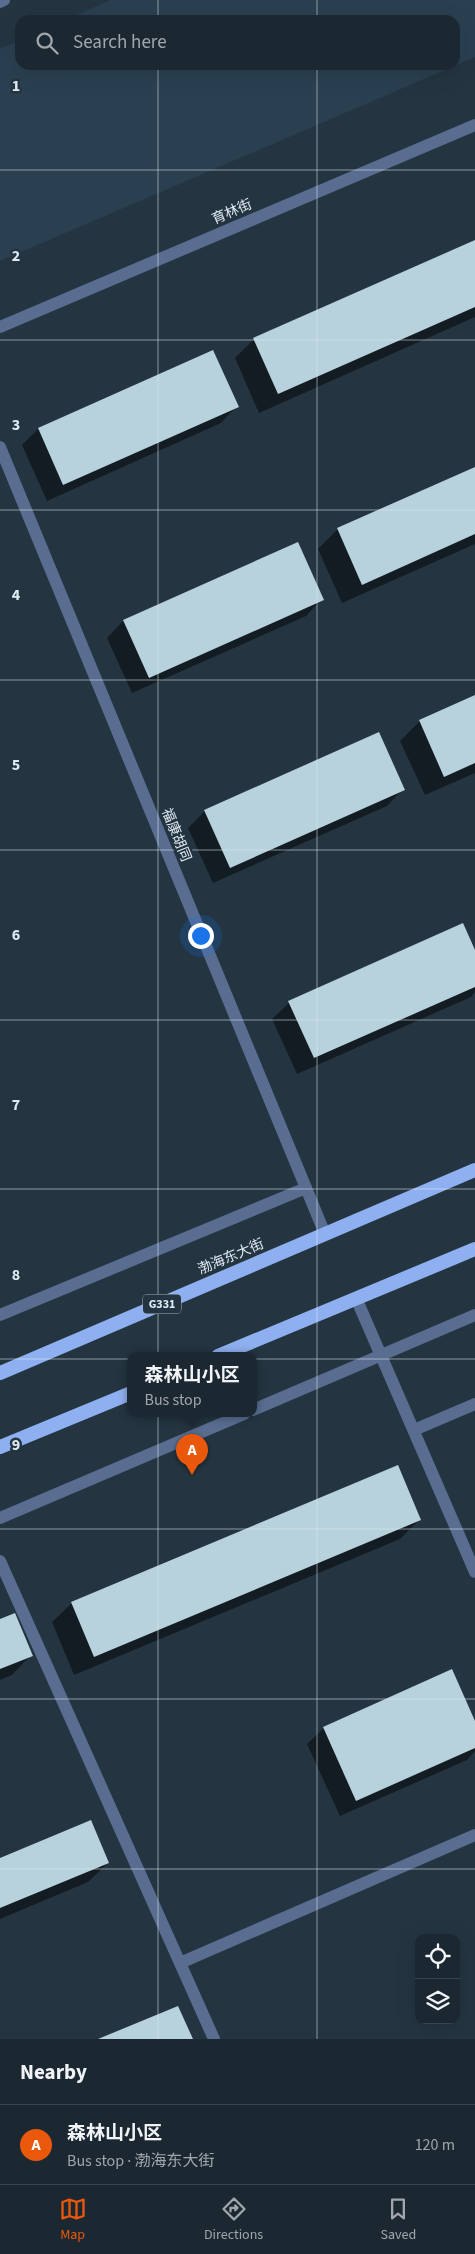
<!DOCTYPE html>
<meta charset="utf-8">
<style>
body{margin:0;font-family:"Source Sans 3","Noto Sans SC",sans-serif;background:#243039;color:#f1f3f6}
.controls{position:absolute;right:15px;bottom:15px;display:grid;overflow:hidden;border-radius:10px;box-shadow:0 5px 20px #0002}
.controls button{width:45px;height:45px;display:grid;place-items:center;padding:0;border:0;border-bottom:1px solid #39444d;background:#1b2831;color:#f1f3f6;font:25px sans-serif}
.you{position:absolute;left:200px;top:935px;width:18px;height:18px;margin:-12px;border:4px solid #fff;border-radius:50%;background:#1a73e8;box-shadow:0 0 0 8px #1a73e833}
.badge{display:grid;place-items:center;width:32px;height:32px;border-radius:50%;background:#ea580c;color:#fff;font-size:16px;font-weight:700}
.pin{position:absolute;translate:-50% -41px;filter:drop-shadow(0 1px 2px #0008)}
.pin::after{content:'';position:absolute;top:26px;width:18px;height:15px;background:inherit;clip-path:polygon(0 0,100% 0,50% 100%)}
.popup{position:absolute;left:127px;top:1352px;width:130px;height:65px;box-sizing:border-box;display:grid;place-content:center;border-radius:10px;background:#1b2831;filter:drop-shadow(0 1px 4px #0005);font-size:16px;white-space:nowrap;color:#a0a6ab}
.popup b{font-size:19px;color:#f1f3f6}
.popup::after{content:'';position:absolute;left:50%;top:100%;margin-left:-10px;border:10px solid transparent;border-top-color:#1b2831}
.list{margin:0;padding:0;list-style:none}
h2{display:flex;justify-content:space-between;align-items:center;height:65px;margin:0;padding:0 20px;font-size:21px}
h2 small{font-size:16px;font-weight:400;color:#a0a6ab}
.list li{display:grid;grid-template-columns:32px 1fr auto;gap:15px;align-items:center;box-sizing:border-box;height:80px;padding:0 20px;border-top:1px solid #39444d}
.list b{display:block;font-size:19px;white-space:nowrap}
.list p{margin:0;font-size:16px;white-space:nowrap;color:#a0a6ab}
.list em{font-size:16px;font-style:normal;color:#a0a6ab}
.icon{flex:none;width:28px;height:28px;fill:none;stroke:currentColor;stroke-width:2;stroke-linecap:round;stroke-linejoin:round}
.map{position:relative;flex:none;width:475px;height:2039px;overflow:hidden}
.search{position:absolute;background:#1b2831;box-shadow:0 5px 20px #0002;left:15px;right:15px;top:15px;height:55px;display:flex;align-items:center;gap:12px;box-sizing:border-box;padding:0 18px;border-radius:15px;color:#a0a6ab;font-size:19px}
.sheet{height:145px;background:#1b2831}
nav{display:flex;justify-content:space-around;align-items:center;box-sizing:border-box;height:70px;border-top:1px solid #39444d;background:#1b2831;font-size:14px;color:#a0a6ab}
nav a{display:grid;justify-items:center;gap:2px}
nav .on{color:#ea580c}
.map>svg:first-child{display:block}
.built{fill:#2a4051}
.shadow{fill:#0007}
.building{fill:#b7d2dc}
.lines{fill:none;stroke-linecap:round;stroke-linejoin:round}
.service{stroke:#596d91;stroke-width:12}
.minor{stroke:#596d91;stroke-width:12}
.tertiary{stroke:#596d91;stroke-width:12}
.trunk{stroke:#8fb0f0;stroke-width:14}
.grid{fill:none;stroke:#dee9f1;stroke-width:1;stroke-opacity:0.55}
.labels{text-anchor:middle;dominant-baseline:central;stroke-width:5;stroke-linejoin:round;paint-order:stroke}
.shield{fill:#243541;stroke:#a6b3bc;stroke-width:1}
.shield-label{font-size:12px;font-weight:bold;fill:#dee9f1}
.street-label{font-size:14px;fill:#dee9f1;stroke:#243541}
.grid-label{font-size:16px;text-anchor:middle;font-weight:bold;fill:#dee9f1;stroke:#243541;stroke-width:5;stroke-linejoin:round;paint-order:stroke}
</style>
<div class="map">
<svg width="475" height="2039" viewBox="0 0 475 2039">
<rect width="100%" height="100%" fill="#243541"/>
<path class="built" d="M111 0H475V57L0 261V49L20 40V65H455V20H65Z"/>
<path class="shadow" d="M475 241V317L259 413 235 358 254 339Z
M237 406 221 423 47 501 22 445 38 429Z
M475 469V544L342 603 318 549 338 529Z
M297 544 322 599 306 616 132 693 107 638 123 621Z
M475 697V773L425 795 400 741 420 721Z
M403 789 387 806 213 883 188 828 205 811Z
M475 953V992L471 997 297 1074 272 1019 289 1003Z
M420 1519 400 1539 74 1675 52 1622 72 1603Z
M0 1621 31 1655 12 1675 0 1680Z
M475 1724V1751L467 1760 340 1816 307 1744 324 1728Z
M0 1860 108 1863 88 1882 0 1919Z"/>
<path class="building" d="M475 240V307L278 394 253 338Z
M213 350 239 407 63 485 38 428Z
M475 467V534L362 585 337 528Z
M298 542 324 600 149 678 123 620Z
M475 695V763L444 777 419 720Z
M379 732 405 790 230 868 204 810Z
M463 923 475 950V987L314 1058 288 1001Z
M398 1465 421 1520 94 1657 71 1602Z
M15 1613 33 1656 0 1669V1619Z
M452 1669 475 1721V1748L356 1801 323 1727Z
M91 1820 109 1863 0 1908V1858Z
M178 2006 193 2039H98Z"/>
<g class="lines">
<path class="service" d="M356 1298 475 1572
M414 1430 475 1404
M0 1561 214 2039
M180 1963 475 1835"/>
<path class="minor" d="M0 2 4 0
M0 447 325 1234"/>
<path class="tertiary" d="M0 327 475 125
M0 1315 306 1188
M253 1410 475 1315
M0 1518 244 1414"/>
<path class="trunk" d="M218 1356 475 1249
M0 1373 475 1170
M0 1447 131 1393"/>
</g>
<path class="grid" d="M158 0V20M317 0V20M158 65V2039M317 65V2039M0 170H475M0 340H475M0 510H475M0 680H475M0 850H475M0 1020H475M0 1189H475M0 1359H475M0 1529H475M0 1699H475M0 1869H475"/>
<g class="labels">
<rect class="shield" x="143" y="1294.5" width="38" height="19" rx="4"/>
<g class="shield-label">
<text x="162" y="1304">G331</text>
</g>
<g class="street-label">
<text transform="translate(232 212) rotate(-23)">育林街</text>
<text transform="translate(176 835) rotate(68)">福康胡同</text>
<text transform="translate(231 1257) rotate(-23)">渤海东大街</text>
</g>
</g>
<g class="grid-label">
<text x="16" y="91">1</text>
<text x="16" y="261">2</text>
<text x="16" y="430">3</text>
<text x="16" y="600">4</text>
<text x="16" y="770">5</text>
<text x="16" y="940">6</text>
<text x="16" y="1110">7</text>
<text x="16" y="1280">8</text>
<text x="16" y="1450">9</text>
</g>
</svg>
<div class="controls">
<button><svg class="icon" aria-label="locate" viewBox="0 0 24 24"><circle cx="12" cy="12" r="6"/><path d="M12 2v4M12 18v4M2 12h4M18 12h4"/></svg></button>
<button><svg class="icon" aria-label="layers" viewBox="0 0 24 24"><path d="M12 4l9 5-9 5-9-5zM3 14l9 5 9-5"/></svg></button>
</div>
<div class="you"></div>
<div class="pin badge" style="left:192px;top:1475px">A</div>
<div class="popup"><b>森林山小区</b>Bus stop</div>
<div class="search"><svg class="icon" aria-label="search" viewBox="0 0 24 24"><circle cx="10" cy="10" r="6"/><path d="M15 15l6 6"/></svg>Search here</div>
</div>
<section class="sheet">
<h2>Nearby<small></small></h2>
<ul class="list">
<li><span class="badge">A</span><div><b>森林山小区</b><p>Bus stop · 渤海东大街</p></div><em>120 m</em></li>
</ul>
</section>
<nav>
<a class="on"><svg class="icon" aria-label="map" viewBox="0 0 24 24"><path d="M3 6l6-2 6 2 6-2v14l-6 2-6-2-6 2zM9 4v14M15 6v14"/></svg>Map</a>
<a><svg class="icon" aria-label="directions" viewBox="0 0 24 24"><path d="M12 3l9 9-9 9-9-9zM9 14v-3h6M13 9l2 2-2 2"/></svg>Directions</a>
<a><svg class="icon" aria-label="saved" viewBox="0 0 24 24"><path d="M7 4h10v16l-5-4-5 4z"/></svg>Saved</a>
</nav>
